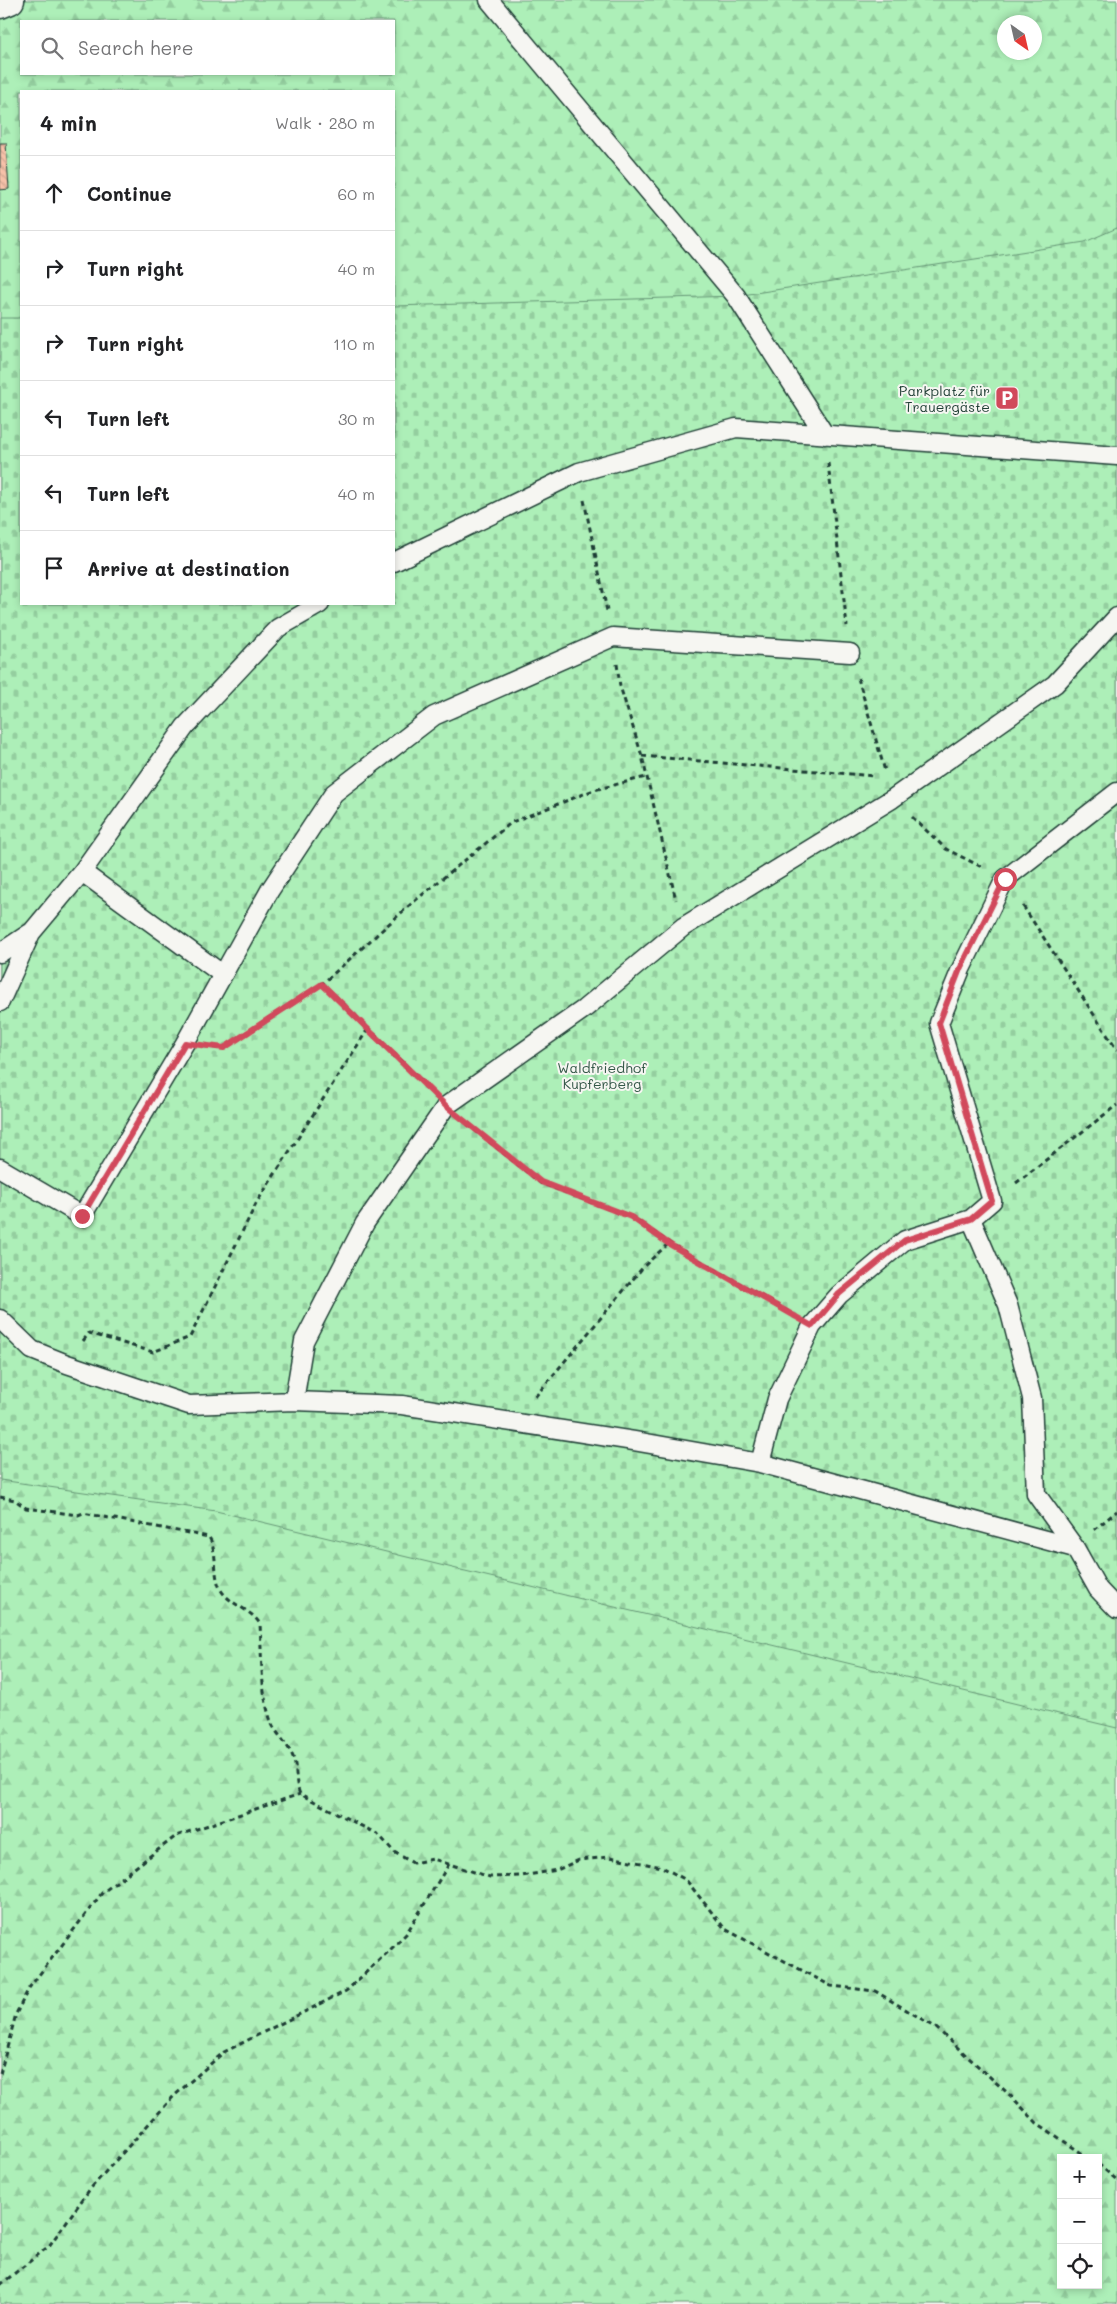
<!DOCTYPE html>
<meta charset="utf-8">
<style>
body{margin:0;font-family:Mali,sans-serif;background:#f6f6f6;color:#202124}
.controls{position:absolute;right:15px;bottom:15px;display:grid;overflow:hidden;border-radius:0px;box-shadow:0 2px 8px #0003}
.controls button{width:45px;height:45px;display:grid;place-items:center;padding:0;border:0;border-bottom:1px solid #e0e0e0;background:#fff;color:#202124;font:25px sans-serif}
.compass{position:absolute;left:997px;top:15px;width:45px;height:45px;border-radius:50%;background:#fff;box-shadow:0 2px 8px #0003;rotate:146deg}
.stop{position:absolute;width:15px;height:15px;margin:-11px;border:4px solid #d1495b;border-radius:50%;background:#fff}
.stop.end{background:#d1495b;border-color:#fff;box-shadow:0 1px 5px #0008}
.list{margin:0;padding:0;list-style:none}
h2{display:flex;justify-content:space-between;align-items:center;height:65px;margin:0;padding:0 20px;font-size:21px}
h2 small{font-size:16px;font-weight:400;color:#757577}
.list li{display:grid;grid-template-columns:32px 1fr auto;gap:15px;align-items:center;box-sizing:border-box;height:75px;padding:0 20px;border-top:1px solid #e0e0e0}
.list b{display:block;font-size:19px;white-space:nowrap}
.list em{font-size:16px;font-style:normal;color:#757577}
.icon{flex:none;width:28px;height:28px;fill:none;stroke:currentColor;stroke-width:2;stroke-linecap:round;stroke-linejoin:round}
.map{position:relative;flex:none;width:1117px;height:2304px;overflow:hidden}
.search{position:absolute;background:#fff;box-shadow:0 2px 8px #0003;left:20px;top:20px;width:375px;height:55px;display:flex;align-items:center;gap:12px;box-sizing:border-box;padding:0 18px;border-radius:0px;color:#757577;font-size:19px}
.panel{position:absolute;background:#fff;box-shadow:0 2px 8px #0003;left:20px;top:90px;width:375px;height:515px;border-radius:0px}
.map>svg:first-child{display:block}
.forest{fill:url(#forest-firs);stroke:#669676;fill-rule:evenodd}
.cemetery{fill:url(#cemetery-stones);stroke:#669676}
.building{fill:url(#building-back-hatch);stroke:#1f3d34}
.lines{fill:none;stroke-linecap:round;stroke-linejoin:round}
.lane-casing{stroke:#1f3d34;stroke-width:21}
.street-casing{stroke:#1f3d34;stroke-width:31}
.path{stroke:#1f3d34;stroke-width:3;stroke-dasharray:5 4;stroke-linecap:butt}
.lane{stroke:#f6f6f2;stroke-width:18}
.street{stroke:#f6f6f2;stroke-width:28}
.route{stroke:#d1495b;stroke-width:6}
.labels{text-anchor:middle;dominant-baseline:central;stroke-width:4;stroke-linejoin:round;paint-order:stroke}
.poi-label{font-size:14px;fill:#1f3d34;stroke:#f6f6f2;text-anchor:end}
.park-label{font-size:14px;fill:#345848;stroke:#f6f6f2}
</style>
<div class="map">
<svg width="1117" height="2304" viewBox="0 0 1117 2304">
<defs>
<pattern id="forest-firs" width="22" height="20" patternUnits="userSpaceOnUse" patternTransform="scale(1.25)"><rect width="22" height="20" fill="#adefb8"/><path d="M5 1l3.5 6h-7zM16 11l3.5 6h-7z" fill="#94ce9f"/></pattern>
<pattern id="cemetery-stones" width="16" height="16" patternUnits="userSpaceOnUse" patternTransform="scale(1.25)"><rect width="16" height="16" fill="#adefb8"/><path d="M2 7V4a2 2 0 0 1 4 0v3zM10 15v-3a2 2 0 0 1 4 0v3z" fill="#94ce9f"/></pattern>
<pattern id="building-back-hatch" width="6" height="6" patternUnits="userSpaceOnUse" patternTransform="scale(1.25)"><rect width="6" height="6" fill="#f6c1a9"/><path d="M-1 5l2 2M0 0l6 6M5-1l2 2" fill="none" stroke="#d2a792"/></pattern>
</defs>
<rect width="100%" height="100%" fill="#f6f6f2"/>
<filter id="ink" filterUnits="userSpaceOnUse"><feTurbulence type="fractalNoise" baseFrequency=".02" numOctaves="2"/><feDisplacementMap in="SourceGraphic" scale="10" xChannelSelector="R" yChannelSelector="G"/><feConvolveMatrix kernelMatrix="1 2 1 2 8 2 1 2 1" color-interpolation-filters="sRGB"/></filter>
<g filter="url(#ink)">
<path class="forest" d="M0 0H1117V2304H0ZM21 21H394V74H21ZM1004 22H1034V52H1004ZM21 91H394V604H21ZM1061 2158H1098V2285H1061Z"/>
<path class="cemetery" d="M1117 228V1728L216 1511 0 1480V318H21V604H394V306L736 296 1085 242Z"/>
<path class="building" d="M0 143H6L9 189 0 190Z"/>
<g class="lines">
<g class="lane-casing">
<path id="lane" d="M489 0 736 296 825 435
M394 562 579 472 736 428 1117 456
M1117 792 1005 879 961 969 939 1023 992 1201 971 1219 1008 1305 1032 1398 1036 1494 1075 1548 1098 1589 1117 1609
M82 872 222 974
M0 953 30 933
M0 1002 31 933 82 872 185 727 278 628 320 604
M0 1168 82 1216 185 1043 270 890 334 793 434 716 613 637 850 653
M0 1319 32 1350 67 1364 189 1405 294 1401 402 1405 634 1441 760 1463 1075 1548
M294 1401 304 1341 365 1223 446 1106 584 1009 683 927 892 799 1055 684 1117 617
M760 1463 777 1399 812 1326 839 1295 905 1240 971 1219"/>
</g>
<g class="street-casing">
<path id="street" d="M0 4 10 0"/>
</g>
<path class="path" d="M828 463 847 626
M584 500 607 611
M617 664 620 686 642 756 676 900
M858 678 885 771
M642 756 874 776
M912 817 946 849 982 867
M1023 906 1117 1050
M322 984 426 1086
M213 1047 224 1048 322 984 411 904 512 822 594 790 646 777
M468 1124 541 1183 631 1217 669 1243 788 1312
M1016 1183 1117 1105
M83 1341 89 1333 153 1352 190 1337 257 1202 368 1029
M535 1397 644 1266 669 1243
M0 1497 15 1500 26 1508 78 1515 83 1513 209 1537C219 1556 212 1574 221 1590 230 1605 251 1609 260 1624 262 1656 260 1693 272 1724 278 1736 290 1746 294 1760 297 1771 295 1784 300 1794L379 1835 394 1852 413 1863 433 1859 490 1877 522 1876 557 1870 579 1860 610 1857 662 1867 686 1880 725 1929 831 1986 875 1991 935 2027 1013 2098 1037 2123 1089 2158
M1094 1530 1117 1511
M0 2074 16 2014 29 1988 102 1893 176 1836 300 1794
M1098 2164 1117 2180
M0 2285 49 2246 90 2189 174 2096 224 2052 346 1991 389 1951 406 1934 449 1864"/>
<use href="#lane" class="lane"/>
<use href="#street" class="street"/>
</g>
</g>
<g class="lines" filter="url(#ink)">
<path class="route" d="M82 1216 185 1043 224 1048 322 984 446 1106 541 1182 631 1217 669 1244 812 1326 839 1294 905 1240 971 1219 992 1201 939 1023 960 969 1005 879"/>
</g>
<defs>
<g id="parking-square" transform="scale(1.25)"><rect x="-9" y="-9" width="18" height="18" rx="4" fill="#d1495b" stroke="#f6f6f2"/><path d="M-3.5-5.5H1a3.5 3.5 0 0 1 0 7H-1V5.5H-3.5ZM-1-3.4V-.6H.8a1.4 1.4 0 0 0 0-2.8Z" fill="#fff"/></g>
</defs>
<g fill-rule="evenodd">
<use href="#parking-square" x="1007" y="398"/>
</g>
<g class="labels">
<g class="poi-label">
<text x="990" y="390">Parkplatz für<tspan x="990" dy="16">Trauergäste</tspan></text>
</g>
<g class="park-label">
<text x="602" y="1067">Waldfriedhof<tspan x="602" dy="16">Kupferberg</tspan></text>
</g>
</g>
</svg>
<div class="controls">
<button>+</button>
<button>−</button>
<button><svg class="icon" aria-label="locate" viewBox="0 0 24 24"><circle cx="12" cy="12" r="6"/><path d="M12 2v4M12 18v4M2 12h4M18 12h4"/></svg></button>
</div>
<svg class="compass" viewBox="-18 -18 36 36"><path d="M0-13l5 13h-10z" fill="#e53935"/><path d="M0 13l5-13h-10z" fill="#757577"/></svg>
<div class="stop" style="left:1005px;top:879px"></div>
<div class="stop end" style="left:82px;top:1216px"></div>
<div class="search"><svg class="icon" aria-label="search" viewBox="0 0 24 24"><circle cx="10" cy="10" r="6"/><path d="M15 15l6 6"/></svg>Search here</div>
<section class="panel">
<h2>4 min<small>Walk · 280 m</small></h2>
<ul class="list">
<li><svg class="icon" aria-label="ahead" viewBox="0 0 24 24"><path d="M12 20V5M6 11l6-6 6 6"/></svg><div><b>Continue</b></div><em>60 m</em></li>
<li><svg class="icon" aria-label="right" viewBox="0 0 24 24"><path d="M7 20v-9h11M14 6l5 5-5 5"/></svg><div><b>Turn right</b></div><em>40 m</em></li>
<li><svg class="icon" aria-label="right" viewBox="0 0 24 24"><path d="M7 20v-9h11M14 6l5 5-5 5"/></svg><div><b>Turn right</b></div><em>110 m</em></li>
<li><svg class="icon" aria-label="left" viewBox="0 0 24 24"><path d="M17 20v-9H6M10 6l-5 5 5 5"/></svg><div><b>Turn left</b></div><em>30 m</em></li>
<li><svg class="icon" aria-label="left" viewBox="0 0 24 24"><path d="M17 20v-9H6M10 6l-5 5 5 5"/></svg><div><b>Turn left</b></div><em>40 m</em></li>
<li><svg class="icon" aria-label="arrive" viewBox="0 0 24 24"><path d="M6 21V4h12l-3 4 3 4H6"/></svg><div><b>Arrive at destination</b></div></li>
</ul>
</section>
</div>
